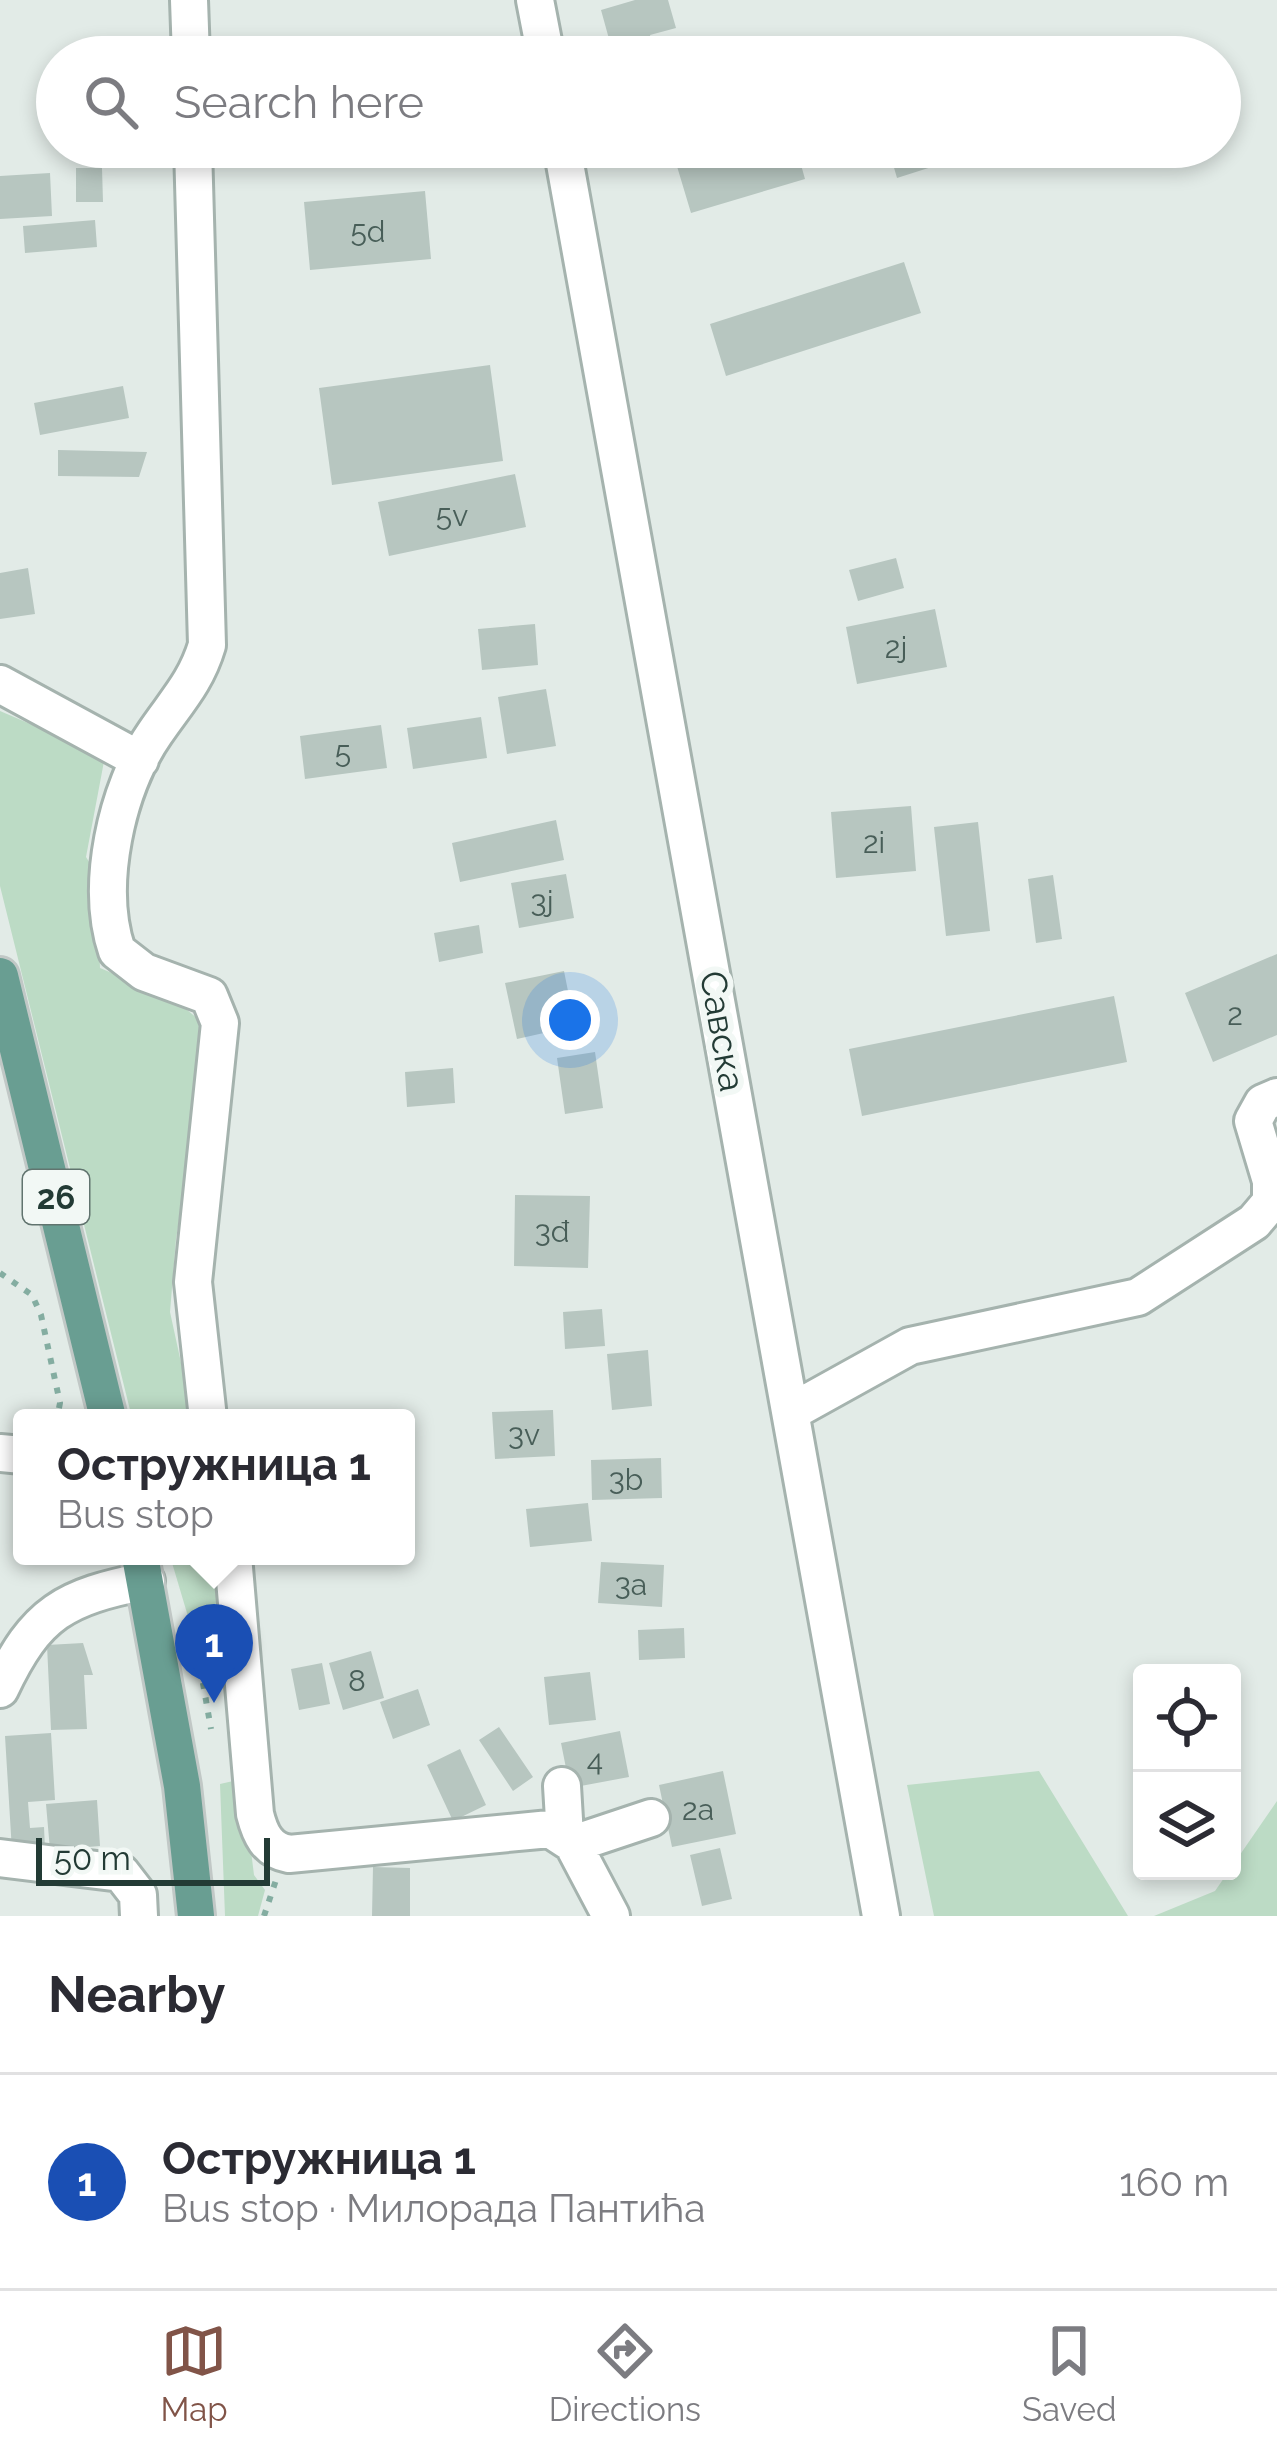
<!DOCTYPE html>
<meta charset="utf-8">
<style>
body{margin:0;font-family:Raleway,sans-serif;background:#f7f7f7;color:#2b2b33}
.controls{position:absolute;right:36px;bottom:36px;display:grid;overflow:hidden;border-radius:12px;box-shadow:0 6px 18px #0003}
.controls button{width:108px;height:108px;display:grid;place-items:center;padding:0;border:0;border-bottom:3px solid #e1e1e2;background:#fff;color:#2b2b33;font:60px sans-serif}
.scale{position:absolute;left:36px;bottom:30px;width:234px;box-sizing:border-box;padding-left:12px;border:6px solid #233b35;border-top:0;font-size:33px;line-height:42px;white-space:nowrap;color:#233b35;-webkit-text-stroke:9px #f2f8f5;paint-order:stroke}
.you{position:absolute;left:570px;top:1020px;width:42px;height:42px;margin:-30px;border:9px solid #fff;border-radius:50%;background:#1a73e8;box-shadow:0 0 0 18px #1a73e833}
.badge{display:grid;place-items:center;width:78px;height:78px;border-radius:50%;background:#815448;color:#fff;font-size:39px;font-weight:700}
.pin{position:absolute;translate:-50% -99px;filter:drop-shadow(0 3px 6px #0008)}
.pin::after{content:'';position:absolute;top:63px;width:42px;height:36px;background:inherit;clip-path:polygon(0 0,100% 0,50% 100%)}
.popup{position:absolute;left:13px;top:1409px;width:402px;height:156px;box-sizing:border-box;display:grid;place-content:center;border-radius:12px;background:#fff;filter:drop-shadow(0 3px 9px #0005);font-size:39px;white-space:nowrap;color:#7c7c81}
.popup b{font-size:45px;color:#2b2b33}
.popup::after{content:'';position:absolute;left:50%;top:100%;margin-left:-24px;border:24px solid transparent;border-top-color:#fff}
.list{margin:0;padding:0;list-style:none}
h2{display:flex;justify-content:space-between;align-items:center;height:156px;margin:0;padding:0 48px;font-size:51px}
h2 small{font-size:39px;font-weight:400;color:#7c7c81}
.list li{display:grid;grid-template-columns:78px 1fr auto;gap:36px;align-items:center;box-sizing:border-box;height:216px;padding:0 48px;border-top:3px solid #e1e1e2}
.list b{display:block;font-size:45px;white-space:nowrap}
.list p{margin:0;font-size:39px;white-space:nowrap;color:#7c7c81}
.list em{font-size:39px;font-style:normal;color:#7c7c81}
.icon{flex:none;width:66px;height:66px;fill:none;stroke:currentColor;stroke-width:2;stroke-linecap:round;stroke-linejoin:round}
.map{position:relative;flex:none;width:1277px;height:1916px;overflow:hidden}
.search{position:absolute;background:#fff;box-shadow:0 6px 18px #0003;left:36px;right:36px;top:36px;height:132px;display:flex;align-items:center;gap:30px;box-sizing:border-box;padding:0 42px;border-radius:66px;color:#7c7c81;font-size:45px}
.sheet{height:372px;background:#fff}
nav{display:flex;justify-content:space-around;align-items:center;box-sizing:border-box;height:168px;border-top:3px solid #e1e1e2;background:#fff;font-size:33px;color:#7c7c81}
nav a{display:grid;justify-items:center;gap:6px}
nav .on{color:#815448}
.map>svg:first-child{display:block}
.green{fill:#bcdbc5}
.building{fill:#b7c6c0}
.lines{fill:none;stroke-linecap:round;stroke-linejoin:round}
.minor-casing{stroke:#a5b3ae;stroke-width:42}
.major-casing{stroke:#c1c8c6;stroke-width:42}
.path{stroke:#84ada1;stroke-width:6;stroke-dasharray:6 9;stroke-linecap:butt}
.minor{stroke:#fff;stroke-width:36}
.major{stroke:#699e92;stroke-width:36}
.labels{text-anchor:middle;dominant-baseline:central;stroke-width:12;stroke-linejoin:round;paint-order:stroke}
.number-label{font-size:30px;fill:#485e58}
.shield{fill:#f2f8f5;stroke:#61746f;stroke-width:3}
.shield-label{font-size:33px;font-weight:bold;fill:#233b35}
.street-label{font-size:36px;fill:#233b35;stroke:#f2f8f5}
</style>
<div class="map">
<svg width="1277" height="1916" viewBox="0 0 1277 1916">
<rect width="100%" height="100%" fill="#e2ebe7"/>
<path class="green" d="M0 711 105 756 86 857 96 873 100 968 174 999 210 1029 176 1239 170 1312 193 1418H132L0 886Z
M170 1556H214L220 1596 195 1640Z
M1039 1771 1128 1916H934L907 1785Z
M242 1779 254 1875 265 1890 258 1916H225L220 1784Z
M1277 1801V1916H1154L1215 1891Z"/>
<path class="building" d="M635 0H668L676 28 650 35 654 51 614 57 601 10Z
M692 147H796L805 179 691 213 673 153Z
M888 147H991V148L897 178Z
M76 168H102L103 202H76Z
M50 173 52 216 0 219V176Z
M425 191 431 259 310 270 304 202Z
M95 220 97 247 25 253 23 226Z
M904 262 921 313 726 376 710 324Z
M490 365 503 461 332 485 319 388Z
M123 386 129 418 40 435 34 403Z
M58 450 147 452 139 477 58 476Z
M515 474 526 527 389 556 378 502Z
M896 558 904 588 858 601 849 570Z
M28 568 35 614 0 619V573Z
M935 609 947 667 857 684 846 627Z
M535 624 538 665 482 670 478 629Z
M546 689 556 746 507 754 498 697Z
M481 717 487 758 413 769 407 728Z
M381 725 387 768 305 779 300 736Z
M911 806 916 871 836 878 831 812Z
M556 820 564 860 460 882 452 843Z
M978 822 990 931 946 936 934 827Z
M566 874 574 918 519 928 511 883Z
M1053 875 1062 939 1036 943 1028 879Z
M479 925 483 953 439 962 434 933Z
M1277 954V1035L1213 1062 1185 993Z
M564 971 575 1026 517 1039 505 983Z
M1114 996 1127 1062 862 1116 849 1049Z
M595 1052 603 1108 565 1114 557 1058Z
M453 1068 455 1103 407 1107 405 1072Z
M515 1195 590 1196 588 1268 514 1266Z
M602 1309 605 1346 565 1349 563 1312Z
M648 1350 652 1406 612 1410 607 1354Z
M553 1410 555 1456 495 1459 492 1412Z
M661 1458 662 1498 592 1500 591 1460Z
M588 1503 592 1541 530 1547 526 1509Z
M601 1562 664 1565 662 1607 598 1603Z
M684 1628 685 1658 639 1660 638 1630Z
M83 1643 93 1675H84L87 1729 51 1730 47 1645Z
M371 1651 384 1698 343 1710 329 1663Z
M322 1663 330 1704 299 1710 291 1669Z
M590 1672 596 1720 549 1725 544 1677Z
M418 1689 430 1725 393 1739 380 1702Z
M499 1727 533 1777 513 1791 479 1740Z
M620 1731 629 1777 570 1788 561 1743Z
M51 1733 55 1800 28 1802 30 1828 44 1827 45 1849 12 1851 5 1736Z
M460 1749 486 1805 453 1821 427 1765Z
M723 1771 736 1834 672 1847 659 1785Z
M97 1800 100 1846 50 1850 46 1804Z
M720 1848 732 1899 702 1906 690 1855Z
M373 1867 410 1868V1916H372Z"/>
<g class="lines">
<g class="minor-casing">
<path id="minor" d="M189 0 191 57
M535 0 546 57
M193 147 207 645C196 682 176 702 155 733 116 789 95 886 117 951L144 972 209 996 220 1023 193 1282 208 1418
M562 147 881 1916
M0 684 140 760
M791 1412 910 1346 1138 1297 1254 1222 1271 1202V1181L1253 1121 1263 1103 1277 1097
M0 1453 22 1455
M233 1556 255 1814C260 1834 267 1850 289 1854L550 1829 573 1844 611 1916
M0 1689C36 1612 65 1597 146 1581
M562 1786 565 1836
M573 1844 651 1818
M0 1858 121 1873 138 1895 139 1916"/>
</g>
<g class="major-casing">
<path id="major" d="M0 976 108 1418
M140 1556 182 1786 196 1916"/>
</g>
<path class="path" d="M0 1273 32 1295 41 1315 60 1403 57 1418
M207 1654 201 1672 211 1729
M264 1916 276 1880"/>
<use href="#minor" class="minor"/>
<use href="#major" class="major"/>
</g>
<g class="labels">
<g class="number-label">
<text x="368" y="231">5d</text>
<text x="452" y="515">5v</text>
<text x="896" y="647">2j</text>
<text x="343" y="752">5</text>
<text x="874" y="842">2i</text>
<text x="542" y="901">3j</text>
<text x="1235" y="1014">2</text>
<text x="552" y="1231">3đ</text>
<text x="524" y="1434">3v</text>
<text x="626" y="1479">3b</text>
<text x="631" y="1584">3a</text>
<text x="357" y="1680">8</text>
<text x="595" y="1760">4</text>
<text x="698" y="1809">2a</text>
</g>
<rect class="shield" x="23" y="1170" width="66" height="54" rx="9"/>
<g class="shield-label">
<text x="56" y="1197">26</text>
</g>
<g class="street-label">
<text transform="translate(723 1031) rotate(80)">Савска</text>
</g>
</g>
</svg>
<div class="controls">
<button><svg class="icon" aria-label="locate" viewBox="0 0 24 24"><circle cx="12" cy="12" r="6"/><path d="M12 2v4M12 18v4M2 12h4M18 12h4"/></svg></button>
<button><svg class="icon" aria-label="layers" viewBox="0 0 24 24"><path d="M12 4l9 5-9 5-9-5zM3 14l9 5 9-5"/></svg></button>
</div>
<div class="scale">50 m</div>
<div class="you"></div>
<div class="pin badge" style="left:214px;top:1703px;background:#1a4fb4">1</div>
<div class="popup"><b>Остружница 1</b>Bus stop</div>
<div class="search"><svg class="icon" aria-label="search" viewBox="0 0 24 24"><circle cx="10" cy="10" r="6"/><path d="M15 15l6 6"/></svg>Search here</div>
</div>
<section class="sheet">
<h2>Nearby<small></small></h2>
<ul class="list">
<li><span class="badge" style="background:#1a4fb4">1</span><div><b>Остружница 1</b><p>Bus stop · Милорада Пантића</p></div><em>160 m</em></li>
</ul>
</section>
<nav>
<a class="on"><svg class="icon" aria-label="map" viewBox="0 0 24 24"><path d="M3 6l6-2 6 2 6-2v14l-6 2-6-2-6 2zM9 4v14M15 6v14"/></svg>Map</a>
<a><svg class="icon" aria-label="directions" viewBox="0 0 24 24"><path d="M12 3l9 9-9 9-9-9zM9 14v-3h6M13 9l2 2-2 2"/></svg>Directions</a>
<a><svg class="icon" aria-label="saved" viewBox="0 0 24 24"><path d="M7 4h10v16l-5-4-5 4z"/></svg>Saved</a>
</nav>
